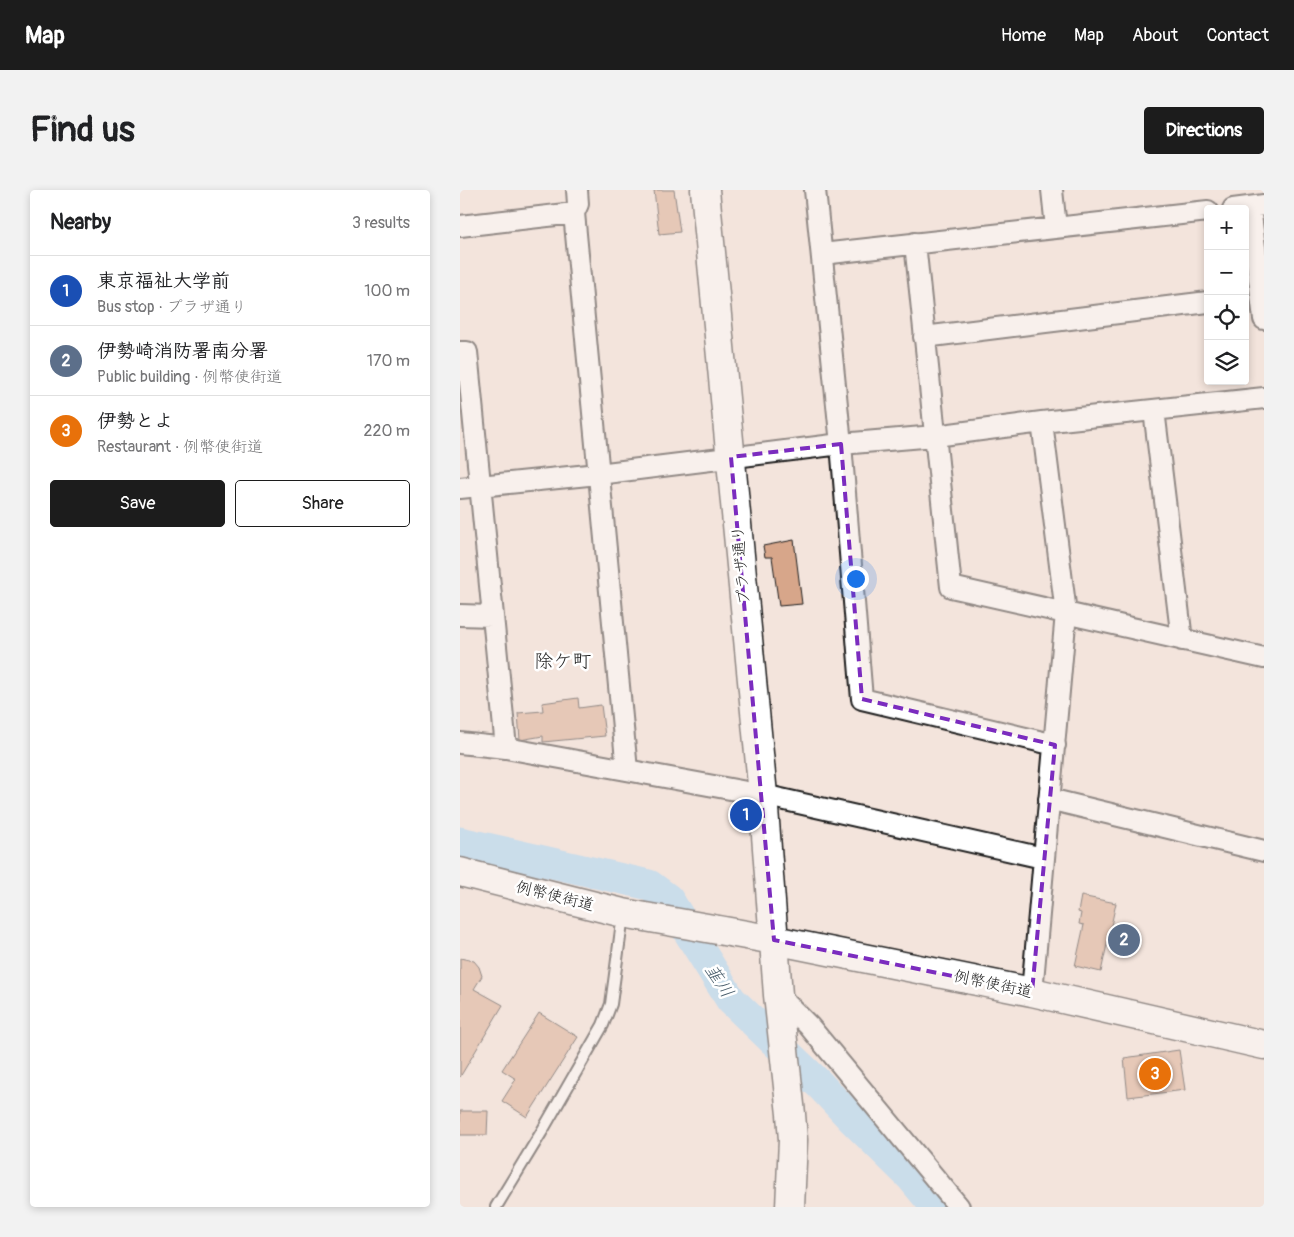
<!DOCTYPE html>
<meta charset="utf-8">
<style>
body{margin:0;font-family:Pangolin,"Klee One",sans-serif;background:#f2f2f2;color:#202124}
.controls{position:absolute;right:15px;top:15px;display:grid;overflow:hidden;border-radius:5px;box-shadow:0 2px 8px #0003}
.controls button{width:45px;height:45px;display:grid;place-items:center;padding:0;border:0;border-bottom:1px solid #e0e0e0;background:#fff;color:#202124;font:25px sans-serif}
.you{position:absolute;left:395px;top:388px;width:18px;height:18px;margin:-12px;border:4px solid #fff;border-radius:50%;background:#1a73e8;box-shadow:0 0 0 8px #1a73e833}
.badge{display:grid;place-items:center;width:32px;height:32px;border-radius:50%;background:#1c1c1c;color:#fff;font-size:16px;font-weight:700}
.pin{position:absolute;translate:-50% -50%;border:2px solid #fff;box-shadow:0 1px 5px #0006}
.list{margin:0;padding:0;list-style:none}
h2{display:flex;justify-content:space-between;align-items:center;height:65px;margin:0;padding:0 20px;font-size:21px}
h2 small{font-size:16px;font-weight:400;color:#757577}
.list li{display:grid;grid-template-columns:32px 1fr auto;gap:15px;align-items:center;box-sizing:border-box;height:70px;padding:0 20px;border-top:1px solid #e0e0e0}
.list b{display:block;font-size:19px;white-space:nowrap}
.list p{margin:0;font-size:16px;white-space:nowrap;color:#757577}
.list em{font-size:16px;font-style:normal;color:#757577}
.actions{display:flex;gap:10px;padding:15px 20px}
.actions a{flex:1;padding:11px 0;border:1px solid #1c1c1c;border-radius:5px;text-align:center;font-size:18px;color:#1c1c1c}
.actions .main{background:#1c1c1c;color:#fff}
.icon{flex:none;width:28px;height:28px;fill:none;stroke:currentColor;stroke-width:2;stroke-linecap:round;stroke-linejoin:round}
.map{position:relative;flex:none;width:804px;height:1017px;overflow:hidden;border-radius:5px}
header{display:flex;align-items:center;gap:30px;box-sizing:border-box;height:70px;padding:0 25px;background:#1c1c1c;color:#fff}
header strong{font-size:24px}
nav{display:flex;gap:28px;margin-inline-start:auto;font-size:18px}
.intro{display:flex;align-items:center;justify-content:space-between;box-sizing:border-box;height:120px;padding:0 30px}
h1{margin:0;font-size:35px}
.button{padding:12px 22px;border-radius:5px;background:#1c1c1c;color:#fff;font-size:18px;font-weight:700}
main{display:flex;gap:30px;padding:0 30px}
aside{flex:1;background:#fff;border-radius:5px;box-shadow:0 2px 8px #0003}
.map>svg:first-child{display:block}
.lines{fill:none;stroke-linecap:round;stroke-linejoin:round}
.river{stroke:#9ad4fa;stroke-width:31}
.building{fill:#d7a68a;stroke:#1c1c1c}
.lane-casing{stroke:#1c1c1c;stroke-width:14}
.street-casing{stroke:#1c1c1c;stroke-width:24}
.secondary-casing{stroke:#1c1c1c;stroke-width:31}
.lane{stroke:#fff;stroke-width:10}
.street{stroke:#fff;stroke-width:20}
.secondary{stroke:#fff;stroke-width:28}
.marked{fill:none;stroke:#7b2cbf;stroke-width:4;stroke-dasharray:10 6;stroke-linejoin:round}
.labels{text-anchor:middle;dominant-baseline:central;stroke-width:5;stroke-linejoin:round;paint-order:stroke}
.street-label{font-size:16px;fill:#1c1c1c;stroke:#fff}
.water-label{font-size:18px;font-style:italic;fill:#485c6a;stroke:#fff}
.quarter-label{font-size:19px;fill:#1c1c1c;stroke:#fff}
</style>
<header>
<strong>Map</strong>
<nav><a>Home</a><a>Map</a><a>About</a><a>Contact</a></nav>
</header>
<div class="intro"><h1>Find us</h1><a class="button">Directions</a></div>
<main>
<aside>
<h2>Nearby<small>3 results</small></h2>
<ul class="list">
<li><span class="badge" style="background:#1a4fb4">1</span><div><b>東京福祉大学前</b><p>Bus stop · プラザ通り</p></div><em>100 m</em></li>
<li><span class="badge" style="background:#5c6f8a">2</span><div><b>伊勢崎消防署南分署</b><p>Public building · 例幣使街道</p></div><em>170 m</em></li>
<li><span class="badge" style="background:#e8710a">3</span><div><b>伊勢とよ</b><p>Restaurant · 例幣使街道</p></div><em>220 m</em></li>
</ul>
<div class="actions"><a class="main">Save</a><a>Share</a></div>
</aside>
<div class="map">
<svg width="804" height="1017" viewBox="0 0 804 1017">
<rect width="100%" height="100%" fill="#f3e4dc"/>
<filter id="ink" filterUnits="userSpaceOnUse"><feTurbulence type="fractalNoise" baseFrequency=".02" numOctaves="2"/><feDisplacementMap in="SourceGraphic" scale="10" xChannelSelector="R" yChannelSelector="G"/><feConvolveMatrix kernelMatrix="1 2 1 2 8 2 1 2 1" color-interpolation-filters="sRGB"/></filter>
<g filter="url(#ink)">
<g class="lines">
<path class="river" d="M0 652 189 695 208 709 271 810 359 894 391 928 452 988 476 1017"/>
</g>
<path class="building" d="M194 0H214L220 42 199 44Z
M334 350 342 414 319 416 312 367H305L303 356Z
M118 508 119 518 141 515 145 546 83 552V546L60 550 58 523 83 521 82 513Z
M621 706 656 713 641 782 615 776 624 735 619 734 621 723 618 722Z
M0 768 14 771 19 777 22 786 14 799 43 815 0 887Z
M79 823 118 847 67 927 42 911 56 889 42 880Z
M719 860 725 900 668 907 664 868Z
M0 921H28L27 945H0Z"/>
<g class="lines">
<g class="lane-casing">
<path id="lane" d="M36 1017 81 943 143 835 151 814 163 725"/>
</g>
<g class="street-casing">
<path id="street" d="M117 0 118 14 114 23 167 580
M355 0 381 254 402 509 595 555
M592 0 596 38
M790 17 804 129
M773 19 804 15
M0 36 114 23
M455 53 491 397 804 468
M362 64 748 21
M464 147 748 112
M0 162H7L46 558
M694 220 722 450
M0 298 138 284 381 254 475 246 582 232 804 208
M0 425 32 426
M0 553 46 558 303 605 583 668
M589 609 804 661
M572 802 606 423 582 232
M318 805 349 836 499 1017"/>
</g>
<g class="secondary-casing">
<path id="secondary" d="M245 0 303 605 318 805 331 924 333 950 330 1017
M0 682 163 723 314 750 572 802 804 855"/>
</g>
<use href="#lane" class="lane"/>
<use href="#street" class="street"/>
<use href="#secondary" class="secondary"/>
</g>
</g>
<path d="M0 0H804V1017H0ZM381 254 402 509 595 555 572 802 314 750 271 267Z" fill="#f3e4dc" fill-opacity=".55" fill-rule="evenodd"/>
<path class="marked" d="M381 254 402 509 595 555 572 802 314 750 271 267Z"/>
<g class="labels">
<g class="street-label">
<text transform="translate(281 375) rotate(-95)">プラザ通り</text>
<text transform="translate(95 706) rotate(14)">例幣使街道</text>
<text transform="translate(533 794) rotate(12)">例幣使街道</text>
</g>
<g class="water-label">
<text transform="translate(259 791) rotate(57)">韮川</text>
</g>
<g class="quarter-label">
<text x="103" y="471">除ケ町</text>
</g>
</g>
</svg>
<div class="controls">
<button>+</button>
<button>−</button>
<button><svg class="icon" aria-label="locate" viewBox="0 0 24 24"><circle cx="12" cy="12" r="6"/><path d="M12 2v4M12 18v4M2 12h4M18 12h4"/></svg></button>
<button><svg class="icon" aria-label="layers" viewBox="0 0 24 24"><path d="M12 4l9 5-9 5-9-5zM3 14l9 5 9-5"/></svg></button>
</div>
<div class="you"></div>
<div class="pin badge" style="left:286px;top:625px;background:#1a4fb4">1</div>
<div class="pin badge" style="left:664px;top:750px;background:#5c6f8a">2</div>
<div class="pin badge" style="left:695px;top:884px;background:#e8710a">3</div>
</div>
</main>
